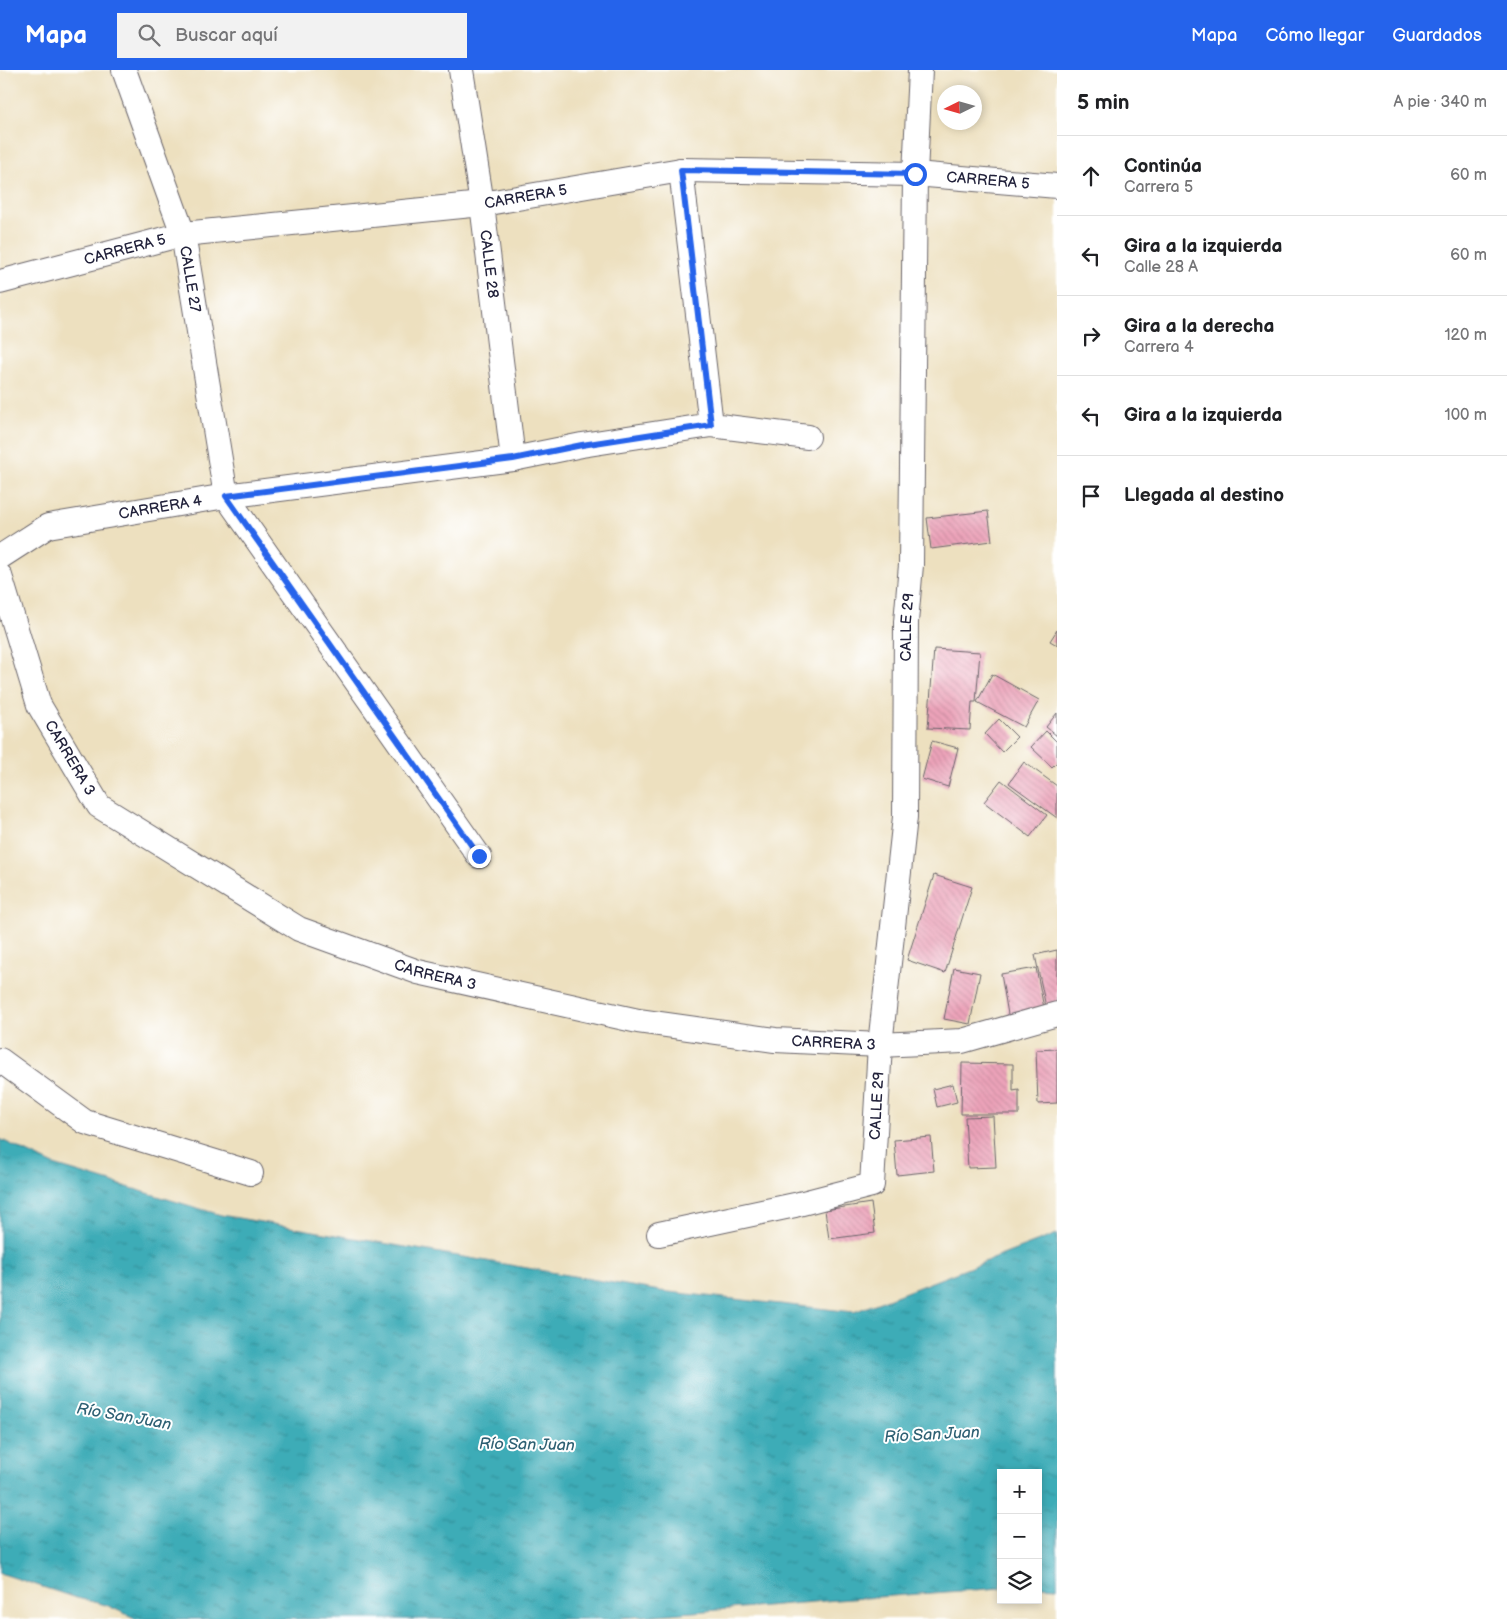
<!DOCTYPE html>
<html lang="es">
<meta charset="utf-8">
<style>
body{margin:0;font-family:"Balsamiq Sans",sans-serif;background:#f2f2f2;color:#202124}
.controls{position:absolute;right:15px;bottom:15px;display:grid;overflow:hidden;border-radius:0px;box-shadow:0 2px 8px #0003}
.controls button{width:45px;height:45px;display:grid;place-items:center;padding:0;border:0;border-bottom:1px solid #e0e0e0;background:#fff;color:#202124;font:25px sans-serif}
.compass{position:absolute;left:937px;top:15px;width:45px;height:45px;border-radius:50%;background:#fff;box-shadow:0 2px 8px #0003;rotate:265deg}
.stop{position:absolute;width:15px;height:15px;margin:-11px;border:4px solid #2563eb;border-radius:50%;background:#fff}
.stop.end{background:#2563eb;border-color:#fff;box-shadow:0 1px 5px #0008}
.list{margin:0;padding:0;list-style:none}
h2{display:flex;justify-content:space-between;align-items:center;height:65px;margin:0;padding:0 20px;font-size:21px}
h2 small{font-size:16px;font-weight:400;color:#757577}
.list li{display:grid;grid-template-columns:32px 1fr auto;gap:15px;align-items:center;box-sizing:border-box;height:80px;padding:0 20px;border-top:1px solid #e0e0e0}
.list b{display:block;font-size:19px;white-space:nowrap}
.list p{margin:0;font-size:16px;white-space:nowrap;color:#757577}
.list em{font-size:16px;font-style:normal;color:#757577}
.icon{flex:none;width:28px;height:28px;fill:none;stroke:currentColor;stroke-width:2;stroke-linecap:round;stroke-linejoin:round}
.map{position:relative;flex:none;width:1057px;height:1549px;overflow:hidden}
header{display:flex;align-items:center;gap:30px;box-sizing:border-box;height:70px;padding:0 25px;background:#2563eb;color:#fff}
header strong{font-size:24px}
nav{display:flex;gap:28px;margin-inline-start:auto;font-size:18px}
.search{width:350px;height:45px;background:#f2f2f2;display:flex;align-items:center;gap:12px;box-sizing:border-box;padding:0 18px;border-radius:0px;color:#757577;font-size:19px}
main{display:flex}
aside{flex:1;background:#fff}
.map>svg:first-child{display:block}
.water{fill:url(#water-ripples);stroke:#2f6779}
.building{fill:url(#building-back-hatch)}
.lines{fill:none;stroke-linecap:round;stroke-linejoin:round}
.minor-casing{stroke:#696469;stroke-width:26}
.minor{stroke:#fff;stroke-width:24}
.route{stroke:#2563eb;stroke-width:6}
.labels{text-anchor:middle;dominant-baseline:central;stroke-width:4;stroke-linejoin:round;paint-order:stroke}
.street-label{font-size:15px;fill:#22223b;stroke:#fff}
.water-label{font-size:16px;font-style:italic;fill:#2e6073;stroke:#fff}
</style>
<header>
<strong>Mapa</strong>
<div class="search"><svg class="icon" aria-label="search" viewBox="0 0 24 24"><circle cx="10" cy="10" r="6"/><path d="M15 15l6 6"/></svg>Buscar aquí</div>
<nav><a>Mapa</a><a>Cómo llegar</a><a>Guardados</a></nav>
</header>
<main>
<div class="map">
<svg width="1057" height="1549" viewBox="0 0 1057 1549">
<defs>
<pattern id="water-ripples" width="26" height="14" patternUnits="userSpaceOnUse" patternTransform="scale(1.25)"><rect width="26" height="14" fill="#3cacb7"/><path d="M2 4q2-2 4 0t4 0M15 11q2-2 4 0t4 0" fill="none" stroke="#328c96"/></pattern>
<pattern id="building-back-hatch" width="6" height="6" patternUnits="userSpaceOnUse" patternTransform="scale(1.25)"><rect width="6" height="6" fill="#eca3b9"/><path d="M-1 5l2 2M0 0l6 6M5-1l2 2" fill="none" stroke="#ca8ca0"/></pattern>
</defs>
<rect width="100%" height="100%" fill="#fff"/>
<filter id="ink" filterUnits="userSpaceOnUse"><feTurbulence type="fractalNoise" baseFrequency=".02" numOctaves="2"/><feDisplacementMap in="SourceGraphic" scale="10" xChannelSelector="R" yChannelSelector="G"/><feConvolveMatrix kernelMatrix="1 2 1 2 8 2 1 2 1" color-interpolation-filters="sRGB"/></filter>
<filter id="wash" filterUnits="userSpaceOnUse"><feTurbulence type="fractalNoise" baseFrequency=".0096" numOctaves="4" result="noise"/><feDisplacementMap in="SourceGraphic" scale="20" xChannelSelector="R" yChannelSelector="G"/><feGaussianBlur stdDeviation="1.12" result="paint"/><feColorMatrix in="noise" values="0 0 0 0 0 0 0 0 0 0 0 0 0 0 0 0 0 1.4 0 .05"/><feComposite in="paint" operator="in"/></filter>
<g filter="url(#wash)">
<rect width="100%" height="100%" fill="#ede0bf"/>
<path class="water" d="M0 1069 54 1095 221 1145 660 1221 854 1242 1057 1164V1517L1038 1516V1403H1001V1518L837 1530 609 1549H137L106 1535 73 1527 0 1503Z"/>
<g id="blocks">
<path class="building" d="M988 441 992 471 931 479 927 448Z
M1057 560V575L1050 571Z
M934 579 980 582 976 632H972L970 660 928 658Z
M992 604 1039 630 1024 657 977 632Z
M1057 643V666L1046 657Z
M999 649 1017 667 1002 682 985 664Z
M1046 661 1057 672V692L1052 697 1031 677Z
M932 671 958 678 948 717 922 709Z
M1024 692 1057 716V748L1009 713Z
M1001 710 1047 745 1030 767 984 732Z
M934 805 972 817 945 903 907 890Z
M1057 880V935L1046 937 1035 885Z
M954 898 980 903 970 954 944 949Z
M1036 898 1045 943 1009 950 1001 904Z
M1057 979V1033L1038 1034 1036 980Z
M962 993 1013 994V1021L1019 1020V1044H961Z
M953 1014 957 1032 937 1037 933 1019Z
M993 1046 996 1097 968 1098 965 1047Z
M931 1067 934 1101 897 1105 894 1070Z
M871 1133 875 1163 829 1169 825 1140Z"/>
</g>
</g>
<g filter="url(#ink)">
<use href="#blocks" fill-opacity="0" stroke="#696469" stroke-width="1"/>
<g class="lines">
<g class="minor-casing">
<g id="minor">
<path id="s1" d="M124 0 183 164 226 426 479 786"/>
<path id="s2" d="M461 0 482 134 513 389"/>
<path d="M681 100 711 355"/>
<path id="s3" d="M0 212 183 164 482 134 681 100 915 104 1057 116"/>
<path id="s4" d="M0 487 48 456 226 426 513 389 582 375 711 355 808 367"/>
<path id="s5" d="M0 506 39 635 99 736 299 859 418 902 638 951 775 970 880 975 962 971 1057 944"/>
<path d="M0 990 85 1052 251 1103"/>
<path id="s6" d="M659 1164 795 1135 872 1115 880 975 905 747 906 552 911 495 915 104 920 0"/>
</g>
</g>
<use href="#minor" class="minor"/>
</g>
</g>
<g class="lines" filter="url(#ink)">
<path class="route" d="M479 786 226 426 513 389 582 375 711 355 681 100 915 104"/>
</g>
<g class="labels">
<g class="street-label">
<text stroke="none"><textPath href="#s3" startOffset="999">CARRERA 5</textPath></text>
<text stroke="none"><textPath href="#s3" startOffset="534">CARRERA 5</textPath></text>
<text stroke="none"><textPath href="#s3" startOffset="129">CARRERA 5</textPath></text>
<text stroke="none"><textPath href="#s2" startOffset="196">CALLE 28</textPath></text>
<text stroke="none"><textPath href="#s1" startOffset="220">CALLE 27</textPath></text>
<text stroke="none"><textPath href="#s4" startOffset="171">CARRERA 4</textPath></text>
<text stroke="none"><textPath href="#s6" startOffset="778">CALLE 29</textPath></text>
<text stroke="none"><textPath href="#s5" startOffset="196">CARRERA 3</textPath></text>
<text stroke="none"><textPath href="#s5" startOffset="631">CARRERA 3</textPath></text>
<text stroke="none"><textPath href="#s5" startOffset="1036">CARRERA 3</textPath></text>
<text stroke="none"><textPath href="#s6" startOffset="298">CALLE 29</textPath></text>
</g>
<g class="water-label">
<text transform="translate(124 1347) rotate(10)">Río San Juan</text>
<text transform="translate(932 1365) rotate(-3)">Río San Juan</text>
<text transform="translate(527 1375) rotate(1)">Río San Juan</text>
</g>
</g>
</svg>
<div class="controls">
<button>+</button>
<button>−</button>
<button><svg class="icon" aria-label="layers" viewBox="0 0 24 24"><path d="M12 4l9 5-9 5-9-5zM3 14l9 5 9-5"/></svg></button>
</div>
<svg class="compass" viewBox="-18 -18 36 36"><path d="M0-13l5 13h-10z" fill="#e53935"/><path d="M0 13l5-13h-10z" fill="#757577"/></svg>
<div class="stop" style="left:915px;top:104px"></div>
<div class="stop end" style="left:479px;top:786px"></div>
</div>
<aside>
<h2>5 min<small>A pie · 340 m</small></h2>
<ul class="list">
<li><svg class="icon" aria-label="ahead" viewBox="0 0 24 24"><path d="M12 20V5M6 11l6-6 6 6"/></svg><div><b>Continúa</b><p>Carrera 5</p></div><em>60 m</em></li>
<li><svg class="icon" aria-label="left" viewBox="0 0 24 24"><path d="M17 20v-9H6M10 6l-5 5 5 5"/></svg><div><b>Gira a la izquierda</b><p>Calle 28 A</p></div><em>60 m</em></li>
<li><svg class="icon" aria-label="right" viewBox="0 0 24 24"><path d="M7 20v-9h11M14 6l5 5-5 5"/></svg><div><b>Gira a la derecha</b><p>Carrera 4</p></div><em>120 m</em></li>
<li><svg class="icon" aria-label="left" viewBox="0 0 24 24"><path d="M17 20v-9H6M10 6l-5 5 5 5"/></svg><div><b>Gira a la izquierda</b></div><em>100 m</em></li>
<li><svg class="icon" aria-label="arrive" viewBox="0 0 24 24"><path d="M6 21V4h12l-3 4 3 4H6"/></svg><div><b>Llegada al destino</b></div></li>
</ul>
</aside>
</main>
